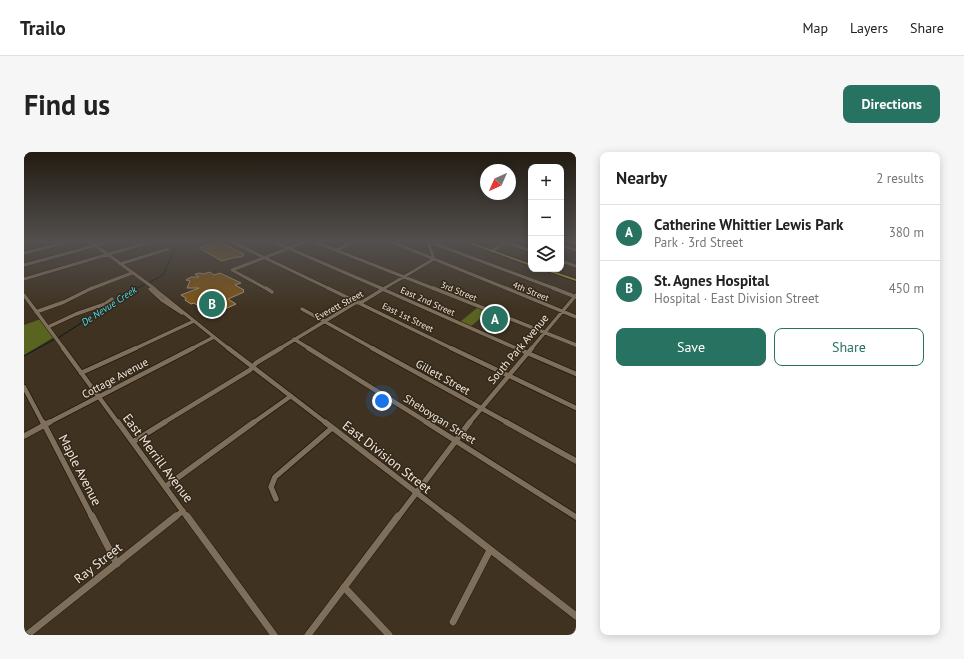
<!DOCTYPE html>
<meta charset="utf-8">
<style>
body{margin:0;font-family:"PT Sans",sans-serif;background:#f6f6f6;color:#222}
.controls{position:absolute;right:12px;top:12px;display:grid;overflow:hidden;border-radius:8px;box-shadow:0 2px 10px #0003}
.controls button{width:36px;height:36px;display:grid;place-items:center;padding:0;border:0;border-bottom:1px solid #e0e0e0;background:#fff;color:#222;font:20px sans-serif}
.compass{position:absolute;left:456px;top:12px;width:36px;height:36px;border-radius:50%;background:#fff;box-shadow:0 2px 10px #0003;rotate:225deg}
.you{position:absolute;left:358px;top:249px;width:14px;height:14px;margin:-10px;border:3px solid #fff;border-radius:50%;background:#1a73e8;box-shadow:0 0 0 6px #1a73e833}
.badge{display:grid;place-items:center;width:26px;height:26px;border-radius:50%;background:#277260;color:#fff;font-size:13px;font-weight:700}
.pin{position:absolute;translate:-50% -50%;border:2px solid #fff;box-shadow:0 1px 4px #0006}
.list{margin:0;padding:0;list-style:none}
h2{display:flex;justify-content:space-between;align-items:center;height:52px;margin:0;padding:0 16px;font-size:17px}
h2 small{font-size:13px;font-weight:400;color:#767676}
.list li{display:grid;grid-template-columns:26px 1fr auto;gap:12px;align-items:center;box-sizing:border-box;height:56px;padding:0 16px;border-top:1px solid #e0e0e0}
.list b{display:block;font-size:15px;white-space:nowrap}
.list p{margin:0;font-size:13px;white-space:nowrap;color:#767676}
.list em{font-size:13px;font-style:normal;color:#767676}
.actions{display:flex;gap:8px;padding:12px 16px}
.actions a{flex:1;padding:9px 0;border:1px solid #277260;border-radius:8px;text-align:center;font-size:14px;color:#277260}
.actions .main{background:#277260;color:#fff}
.icon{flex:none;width:22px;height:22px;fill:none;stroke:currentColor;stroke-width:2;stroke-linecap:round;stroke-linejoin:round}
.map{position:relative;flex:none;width:552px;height:483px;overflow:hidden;border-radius:8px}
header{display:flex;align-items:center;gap:24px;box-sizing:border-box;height:56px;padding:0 20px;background:#fff;border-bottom:1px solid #e0e0e0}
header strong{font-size:19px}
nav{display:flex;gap:22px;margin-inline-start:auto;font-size:14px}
.intro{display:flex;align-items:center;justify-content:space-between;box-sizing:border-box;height:96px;padding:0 24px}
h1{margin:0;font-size:28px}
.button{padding:10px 18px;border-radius:8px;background:#277260;color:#fff;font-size:14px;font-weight:700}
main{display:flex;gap:24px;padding:0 24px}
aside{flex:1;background:#fff;border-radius:8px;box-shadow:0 2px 10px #0003}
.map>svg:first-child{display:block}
.green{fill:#5a6421}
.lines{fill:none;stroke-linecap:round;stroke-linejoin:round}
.stream{stroke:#001d22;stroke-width:1}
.building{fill:#7f5514;stroke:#a59582}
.minor-far4-casing{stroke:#251909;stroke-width:4}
.minor-far3-casing{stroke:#251909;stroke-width:4.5}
.minor-far2-casing{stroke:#251909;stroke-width:6}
.minor-far1-casing{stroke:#251909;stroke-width:7}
.minor-casing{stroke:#251909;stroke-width:8}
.major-casing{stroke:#251909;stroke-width:2}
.minor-far4{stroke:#7e6f5d;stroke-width:3}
.minor-far3{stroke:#7e6f5d;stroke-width:3.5}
.minor-far2{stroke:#7e6f5d;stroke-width:4.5}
.minor-far1{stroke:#7e6f5d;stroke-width:5.5}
.minor{stroke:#7e6f5d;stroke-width:7}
.major{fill:#af9641;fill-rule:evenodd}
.labels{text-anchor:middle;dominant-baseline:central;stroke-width:3;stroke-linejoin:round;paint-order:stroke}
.far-street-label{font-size:9px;fill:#f0e7dd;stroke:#342818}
.far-water-label{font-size:10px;font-style:italic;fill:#48dcf1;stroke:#342818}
.street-label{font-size:11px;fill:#f0e7dd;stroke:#342818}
.near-street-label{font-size:13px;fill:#f0e7dd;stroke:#342818}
</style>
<header>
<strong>Trailo</strong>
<nav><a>Map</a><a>Layers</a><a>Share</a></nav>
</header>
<div class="intro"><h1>Find us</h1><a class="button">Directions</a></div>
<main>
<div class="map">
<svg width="552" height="483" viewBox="0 0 552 483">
<rect width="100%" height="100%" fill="#3f3221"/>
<path class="green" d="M453 156 486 169 478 176 457 166 447 174 436 170Z
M17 167 30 185 0 203V173Z"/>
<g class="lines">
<path class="stream" d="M124 131 139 123 154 90
M34 186 99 144 121 132
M0 204 31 187"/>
</g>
<path class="building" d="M195 90 218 101 220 103 217 105H212L198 109 175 96Z
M186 120 190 123 196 121 217 131 211 133 220 138 219 139 220 140 204 147 212 152 192 161 184 155 179 157 170 151 167 152 161 148 162 146 157 143 175 136H163L166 129 162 128 167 125H175L171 122 176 121 179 122Z"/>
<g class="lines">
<g class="minor-far4-casing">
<path id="minor-far4" d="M67 90 131 137
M208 90 306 137
M250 90 359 137
M291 90 411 137
M368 90 484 137
M406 90 532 137
M481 90 507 99
M0 91 3 90
M537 94 552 98
M313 98 329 90
M468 99 482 90
M0 101 45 90
M537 109 552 114
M96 112 144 97
M0 113 85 90
M208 118 281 90
M208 118 243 137
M0 127 126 90
M66 137 108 121
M359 137 410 107 404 90"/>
</g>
<g class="minor-far3-casing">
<path id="minor-far3" d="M129 136 205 197
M242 136 248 140
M304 136 429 197
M356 136 494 197
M409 136 552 193
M482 136 552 165
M529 136 552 145
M126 137 138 148 158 161
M0 143 40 197
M278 157 350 197
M12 160 40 150 68 136
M24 175 52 162 81 152 88 147
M270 187 286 197
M110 197 170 169
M167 197 190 185
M255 197 331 151 338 150 361 136
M507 197 552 143"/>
</g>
<g class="minor-far2-casing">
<path id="minor-far2" d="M39 196 94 271
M204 196 302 271
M284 196 404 271
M348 196 484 271
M427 196 552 256
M492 196 552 222
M57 221 112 196
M0 235 19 271
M24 271 169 196
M139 271 226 218 232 211 257 196
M229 271 267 244
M445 271 508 196"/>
</g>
<g class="minor-far1-casing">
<path id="minor-far1" d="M19 270 68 365
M94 270 163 365
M301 270 424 365
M402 270 552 365
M482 270 552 309
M0 284 26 270
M109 290 141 270
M141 335 230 270
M252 347 247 335 251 325 308 276
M151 365 159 359
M374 365 446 270"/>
</g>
<g class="minor-casing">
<path id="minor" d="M68 364 93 412
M163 364 250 483
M423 364 552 464
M320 435 365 483
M429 470 466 398
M3 483 152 364
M284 483 374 364"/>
</g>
<g class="major-casing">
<path id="major" d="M441 90H446L507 112V114Z
M517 117H523L552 127V129Z"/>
</g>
<use href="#minor-far4" class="minor-far4"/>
<use href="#minor-far3" class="minor-far3"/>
<use href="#minor-far2" class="minor-far2"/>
<use href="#minor-far1" class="minor-far1"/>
<use href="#minor" class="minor"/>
<use href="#major" class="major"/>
</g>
<linearGradient id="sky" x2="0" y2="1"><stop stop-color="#231c12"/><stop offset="0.57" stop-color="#524f4e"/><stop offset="1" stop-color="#524f4e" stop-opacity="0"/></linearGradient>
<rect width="552" height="157" fill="url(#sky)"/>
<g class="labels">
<g class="far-street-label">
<text transform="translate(435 139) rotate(22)">3rd Street</text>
<text transform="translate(507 139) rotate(22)">4th Street</text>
<text transform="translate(404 149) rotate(24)">East 2nd Street</text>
<text transform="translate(315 153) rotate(-28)">Everett Street</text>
<text transform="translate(384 165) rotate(26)">East 1st Street</text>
</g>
<g class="far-water-label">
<text transform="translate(85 154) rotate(-33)">De Nevue Creek</text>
</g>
<g class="street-label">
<text transform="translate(494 197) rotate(-50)">South Park Avenue</text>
<text transform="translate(419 225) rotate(29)">Gillett Street</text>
<text transform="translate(91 226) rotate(-28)">Cottage Avenue</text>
<text transform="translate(416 267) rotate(32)">Sheboygan Street</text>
</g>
<g class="near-street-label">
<text transform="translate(363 305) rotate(38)">East Division Street</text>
<text transform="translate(134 306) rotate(53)">East Merrill Avenue</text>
<text transform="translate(56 318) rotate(63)">Maple Avenue</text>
<text transform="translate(74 411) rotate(-38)">Ray Street</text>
</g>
</g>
</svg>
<div class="controls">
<button>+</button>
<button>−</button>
<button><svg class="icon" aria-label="layers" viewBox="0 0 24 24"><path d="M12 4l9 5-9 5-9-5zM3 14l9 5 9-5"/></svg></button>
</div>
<svg class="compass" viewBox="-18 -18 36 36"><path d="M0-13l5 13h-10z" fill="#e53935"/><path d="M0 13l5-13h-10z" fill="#767676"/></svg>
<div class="you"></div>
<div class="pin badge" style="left:471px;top:167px">A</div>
<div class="pin badge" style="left:188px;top:152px">B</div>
</div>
<aside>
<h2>Nearby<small>2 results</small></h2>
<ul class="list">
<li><span class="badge">A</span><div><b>Catherine Whittier Lewis Park</b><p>Park · 3rd Street</p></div><em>380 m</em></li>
<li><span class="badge">B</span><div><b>St. Agnes Hospital</b><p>Hospital · East Division Street</p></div><em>450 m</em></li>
</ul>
<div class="actions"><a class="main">Save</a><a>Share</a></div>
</aside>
</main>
